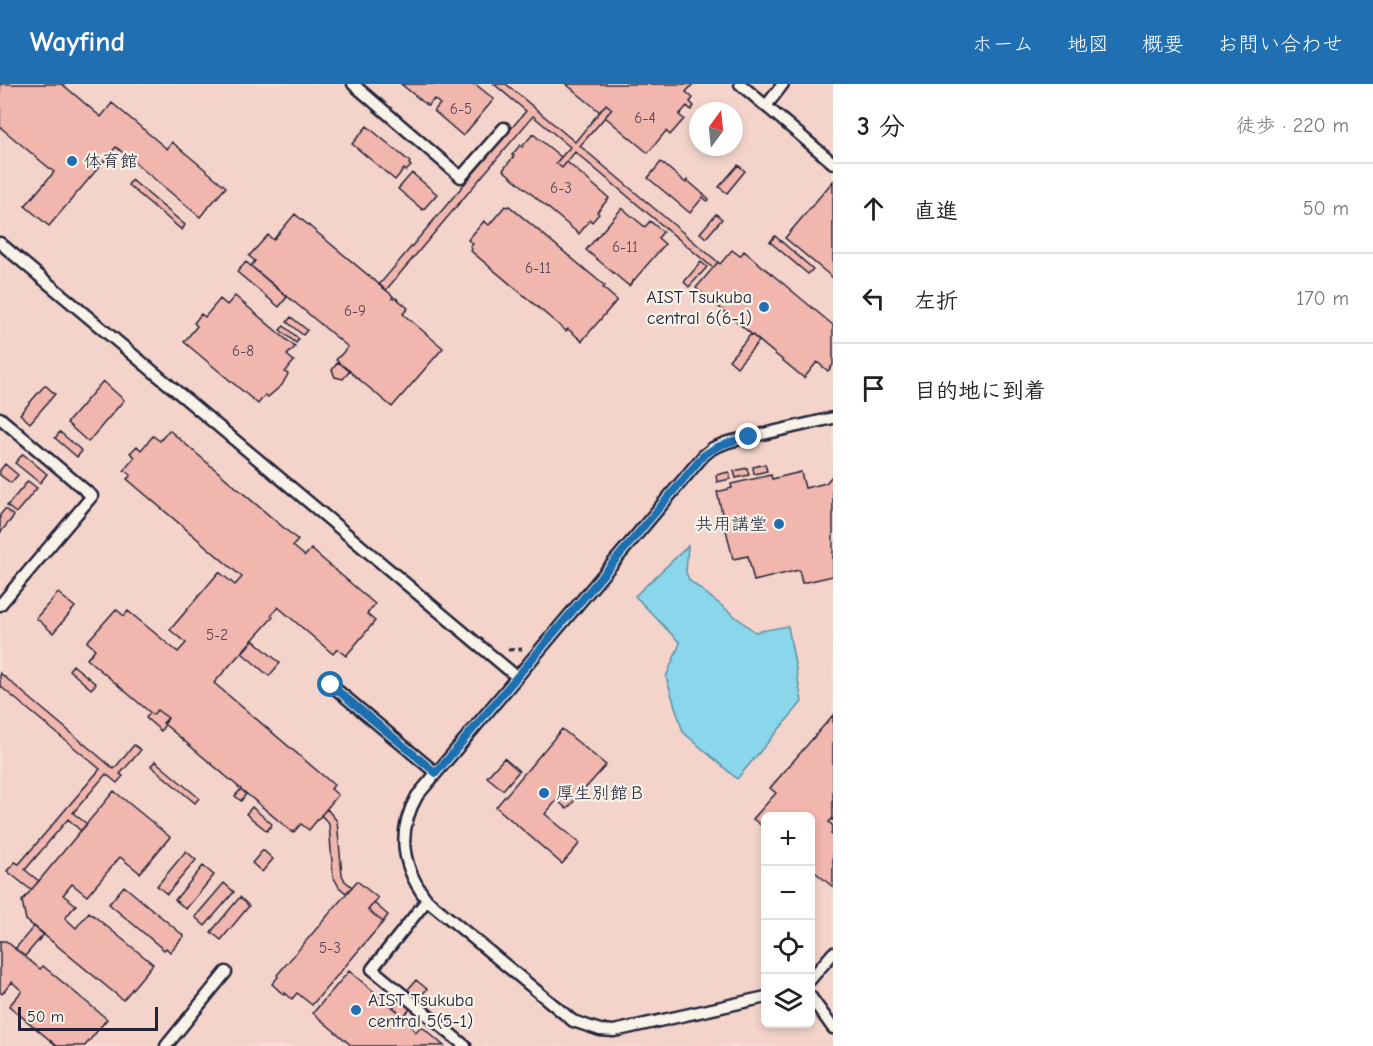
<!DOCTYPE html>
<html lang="ja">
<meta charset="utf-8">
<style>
body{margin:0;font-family:"Comic Neue","Klee One",sans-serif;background:#f2f2f2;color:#222}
.controls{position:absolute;right:18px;bottom:18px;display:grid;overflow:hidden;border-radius:9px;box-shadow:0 3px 9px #0003}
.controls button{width:54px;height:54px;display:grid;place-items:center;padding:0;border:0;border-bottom:2px solid #e0e0e0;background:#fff;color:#222;font:30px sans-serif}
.compass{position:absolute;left:689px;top:18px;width:54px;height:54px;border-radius:50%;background:#fff;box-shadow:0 3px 9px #0003;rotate:15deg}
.scale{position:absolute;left:18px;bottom:15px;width:140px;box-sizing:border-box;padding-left:6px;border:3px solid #22223b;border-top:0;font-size:16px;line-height:21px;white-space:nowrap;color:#22223b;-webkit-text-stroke:4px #f7f3e8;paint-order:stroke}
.stop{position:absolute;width:18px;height:18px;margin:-14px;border:4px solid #1f6fb2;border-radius:50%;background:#fff}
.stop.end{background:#1f6fb2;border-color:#fff;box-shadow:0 2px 6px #0008}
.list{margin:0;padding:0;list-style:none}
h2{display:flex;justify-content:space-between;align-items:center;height:78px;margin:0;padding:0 24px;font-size:26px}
h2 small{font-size:20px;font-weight:400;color:#767676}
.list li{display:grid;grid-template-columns:39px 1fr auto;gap:18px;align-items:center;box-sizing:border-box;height:90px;padding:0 24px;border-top:2px solid #e0e0e0}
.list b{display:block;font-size:22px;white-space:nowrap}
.list em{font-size:20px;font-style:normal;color:#767676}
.icon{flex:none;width:33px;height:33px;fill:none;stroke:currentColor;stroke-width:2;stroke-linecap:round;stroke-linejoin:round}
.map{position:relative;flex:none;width:833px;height:962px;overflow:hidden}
header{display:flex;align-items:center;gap:36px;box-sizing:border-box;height:84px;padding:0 30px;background:#1f6fb2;color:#fff}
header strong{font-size:28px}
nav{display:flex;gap:33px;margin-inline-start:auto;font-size:21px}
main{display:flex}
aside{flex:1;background:#fff}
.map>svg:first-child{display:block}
.built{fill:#f4d4ca;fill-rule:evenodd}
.water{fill:#8ad6eb;stroke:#608ea5;stroke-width:1.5}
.building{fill:#f1b6ad;stroke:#22223b;stroke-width:1.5}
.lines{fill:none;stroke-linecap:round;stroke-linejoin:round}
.lane-casing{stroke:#22223b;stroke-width:15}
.path{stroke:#22223b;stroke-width:3;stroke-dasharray:6 4.5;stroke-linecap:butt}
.lane{stroke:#f7f3e8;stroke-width:10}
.route{stroke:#1f6fb2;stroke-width:8}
.poi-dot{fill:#1f6fb2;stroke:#f7f3e8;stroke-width:2}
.labels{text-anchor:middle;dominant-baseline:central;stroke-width:4.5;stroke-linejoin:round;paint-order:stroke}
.number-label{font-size:15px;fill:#564758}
.poi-label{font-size:18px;fill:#22223b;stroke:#f7f3e8;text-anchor:start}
</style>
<header>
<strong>Wayfind</strong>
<nav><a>ホーム</a><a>地図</a><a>概要</a><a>お問い合わせ</a></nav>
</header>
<main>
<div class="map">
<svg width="833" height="962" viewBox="0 0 833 962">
<rect width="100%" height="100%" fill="#f5e1d6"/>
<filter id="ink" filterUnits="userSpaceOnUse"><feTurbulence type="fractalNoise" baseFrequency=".0167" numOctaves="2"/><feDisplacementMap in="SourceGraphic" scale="12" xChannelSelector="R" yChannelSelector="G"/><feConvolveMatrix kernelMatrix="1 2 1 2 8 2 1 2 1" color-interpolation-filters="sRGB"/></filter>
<g filter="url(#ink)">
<path class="built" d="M0 0H833V962H0ZM698 27H734V63H698ZM766 732H810V940H766Z"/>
<path class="water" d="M688 462 686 488 689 496 755 548 788 542 802 618 737 695 683 648 666 593 680 559 635 512Z"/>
<path class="building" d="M0 0H62L101 33 112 19 167 65 172 58 226 103 200 133 116 63 49 142 25 122 54 88 0 43Z
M401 0H475L494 15 463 52 434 27 440 20 434 15 428 22Z
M494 0H506L575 58 606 20 612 25 580 62 718 178 713 184 575 68 562 84 556 79 570 63 533 32 386 206 379 201 526 27Z
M566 0H693L686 8 693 14 690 18 694 22 691 26 687 22 679 31 684 35 670 51 666 47 648 69 605 33 612 25 606 20 600 28Z
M367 42 410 78 409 80 411 82 406 87 404 85 395 96 352 60Z
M533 50 561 73 556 79 562 84 567 78 609 114 597 128 599 130 592 138 590 136 579 150 503 86 514 72 512 71 520 61 522 63Z
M661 78 686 99 687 96 709 115 707 117 703 113 690 129 648 94Z
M738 81 745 87 727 109 719 103Z
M412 89 437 110 423 126 398 105Z
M132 96 185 141 182 146 128 101Z
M833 97V194L785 154Z
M505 122 507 123 509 122 605 202 603 204 617 216 582 257 568 245 566 247 471 167 472 165 470 163 473 160 468 156 484 137 489 141Z
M622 124 645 143 650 137 663 148 658 154 665 160 629 202 586 166Z
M295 130 393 212 392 214H396L408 224 403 230 443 264 392 323 336 276 348 263 251 182 255 177 249 172 268 151 273 156Z
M716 130 722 135 706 154 700 149Z
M775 152 813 185 808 190 770 158Z
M732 166 740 172 744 167 833 241V281L828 287 817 278 804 294 696 204 718 178 720 180Z
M246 178 287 213 279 223 237 188Z
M701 178 707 183 689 203 684 198Z
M235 212 295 263 287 271 294 277 285 288 288 290 282 301 268 313 265 311 258 320 184 258 197 242 194 239 201 230 205 233 220 215 227 221Z
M291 233 307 246 303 251 287 238Z
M284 242 299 255 296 259 280 246Z
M751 250 759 257 737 283 729 276Z
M338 278 350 287 343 295 335 293 332 286Z
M103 297 124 316 88 358 67 339Z
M45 301 55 310 30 339 20 330Z
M169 346 298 456 293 462 305 472 311 465 375 520 367 530 375 537 346 572 337 565 333 570 278 523 271 532 273 533 214 599 334 701 331 705 338 711 309 746 301 740 293 749 163 639 168 634 157 626 153 631 87 575 95 565 87 558 116 525 124 532 128 527 178 568 186 559 170 546 219 488 235 501 242 493 127 395 131 391 124 386 135 373 130 369 137 362 141 366 153 352 160 357Z
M60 348 82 367 77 373 55 354Z
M23 370 47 390 40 399 15 379Z
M5 380 18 391 11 399 0 391V386Z
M765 380 767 387 754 390 753 383Z
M747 384 749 391 736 394 734 387Z
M729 388 730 395 717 398 716 391Z
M801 388 805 404 826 399 833 391V492L802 499 799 486 754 497 748 472 733 475 717 408 732 404 731 400 771 391 772 395Z
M28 397 37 404 16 429 7 422Z
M5 425 14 432 0 449V431Z
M58 509 75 523 53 549 36 534Z
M253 556 280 579 269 592 242 569Z
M73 581 96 600 91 605 69 586Z
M0 589 114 685 134 661 141 666 120 690 123 692 117 699 106 690 73 729 87 740 81 747 68 735 25 786 39 797 31 806 7 787 15 778 19 780 100 685 0 602Z
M157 626 168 634 161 647 146 634 150 629 153 631Z
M833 631V737L832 735 829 738 833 742 831 750 833 751V803L810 784V732H766V745L753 735 776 709 770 704Z
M562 645 606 681 567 725 557 716 545 730 580 759 562 780 496 723Z
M504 674 519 687 503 706 487 693Z
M155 677 199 714 195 719 151 682Z
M241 705 246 710 241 717 235 712Z
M114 707 170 753 140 789 120 773 87 812 72 800 63 811 76 821 65 834 76 844 89 828 153 880 123 916 26 836 22 817Z
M252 723 272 740 267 747 246 730Z
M327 725 337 737 342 791 345 797 352 803 346 809 339 803 333 792 329 740 321 731Z
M263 766 273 775 262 788 252 779Z
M186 767 196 776 167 810 157 802Z
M203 782 214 791 186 825 175 816Z
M357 797 378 814 368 826 383 838 312 921 297 909 292 915 285 909 284 911 272 900 278 893 277 891Z
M224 799 234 808 205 842 195 833Z
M124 802 184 852 170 868 166 864 164 866 109 820Z
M240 813 249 822 221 856 211 848Z
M374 819 388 831 383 838 368 826Z
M34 842 44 850 25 872 15 865Z
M0 857H6L40 885 43 882 107 935 85 962H57L9 922 22 907 12 898 2 910 0 908Z
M349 887 413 940 411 943 416 948 421 942 444 962H352L313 929Z
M416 896 427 905 404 932 393 923Z"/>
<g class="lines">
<g class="lane-casing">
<path id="lane" d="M353 0 461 93 504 44
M740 0 833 79
M766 22 783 0
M0 159 517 593
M0 334 92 412 0 521
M331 601 436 689
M427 816 372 885 465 962
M810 896 833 869
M810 912 833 944
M766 913 614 947 600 946 573 937 427 816C402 783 396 749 417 712L703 372 713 364 728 358 833 334
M166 962 226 888"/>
</g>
<path class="path" d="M508 566 522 565"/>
<use href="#lane" class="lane"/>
</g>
</g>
<g class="lines" filter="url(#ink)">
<path class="route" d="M331 601 436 689 703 372C717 361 732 357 749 353"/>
</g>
<g class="poi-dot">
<circle cx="72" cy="77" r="6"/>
<circle cx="764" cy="223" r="6"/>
<circle cx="779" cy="440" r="6"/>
<circle cx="544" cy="709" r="6"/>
<circle cx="356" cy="926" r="6"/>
</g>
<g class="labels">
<g class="number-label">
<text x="461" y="25">6-5</text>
<text x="645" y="34">6-4</text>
<text x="561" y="104">6-3</text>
<text x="625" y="163">6-11</text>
<text x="538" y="184">6-11</text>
<text x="355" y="227">6-9</text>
<text x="243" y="267">6-8</text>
<text x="217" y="551">5-2</text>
<text x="330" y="864">5-3</text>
</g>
<g class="poi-label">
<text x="84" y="77">体育館</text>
<text x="752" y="213" text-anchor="end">AIST Tsukuba<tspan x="752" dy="21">central 6(6-1)</tspan></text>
<text x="767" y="440" text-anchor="end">共用講堂</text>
<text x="556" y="709">厚生別館Ｂ</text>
<text x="368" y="916">AIST Tsukuba<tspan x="368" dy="21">central 5(5-1)</tspan></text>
</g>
</g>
</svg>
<div class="controls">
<button>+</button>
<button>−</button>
<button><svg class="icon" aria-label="locate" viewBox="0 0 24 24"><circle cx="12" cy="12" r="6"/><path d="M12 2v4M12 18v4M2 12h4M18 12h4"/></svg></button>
<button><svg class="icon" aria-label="layers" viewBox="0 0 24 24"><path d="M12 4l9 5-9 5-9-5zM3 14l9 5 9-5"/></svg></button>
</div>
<svg class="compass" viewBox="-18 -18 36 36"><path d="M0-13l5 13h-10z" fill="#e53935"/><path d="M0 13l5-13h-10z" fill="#767676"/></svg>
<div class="scale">50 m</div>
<div class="stop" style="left:331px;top:601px"></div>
<div class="stop end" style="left:749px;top:353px"></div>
</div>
<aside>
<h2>3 分<small>徒歩 · 220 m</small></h2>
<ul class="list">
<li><svg class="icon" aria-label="ahead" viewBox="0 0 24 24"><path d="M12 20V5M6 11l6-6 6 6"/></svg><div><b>直進</b></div><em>50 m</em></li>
<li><svg class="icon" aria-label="left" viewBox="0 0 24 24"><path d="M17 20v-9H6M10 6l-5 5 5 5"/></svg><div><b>左折</b></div><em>170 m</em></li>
<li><svg class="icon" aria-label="arrive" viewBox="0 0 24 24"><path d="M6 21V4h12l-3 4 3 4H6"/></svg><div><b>目的地に到着</b></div></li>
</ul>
</aside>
</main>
